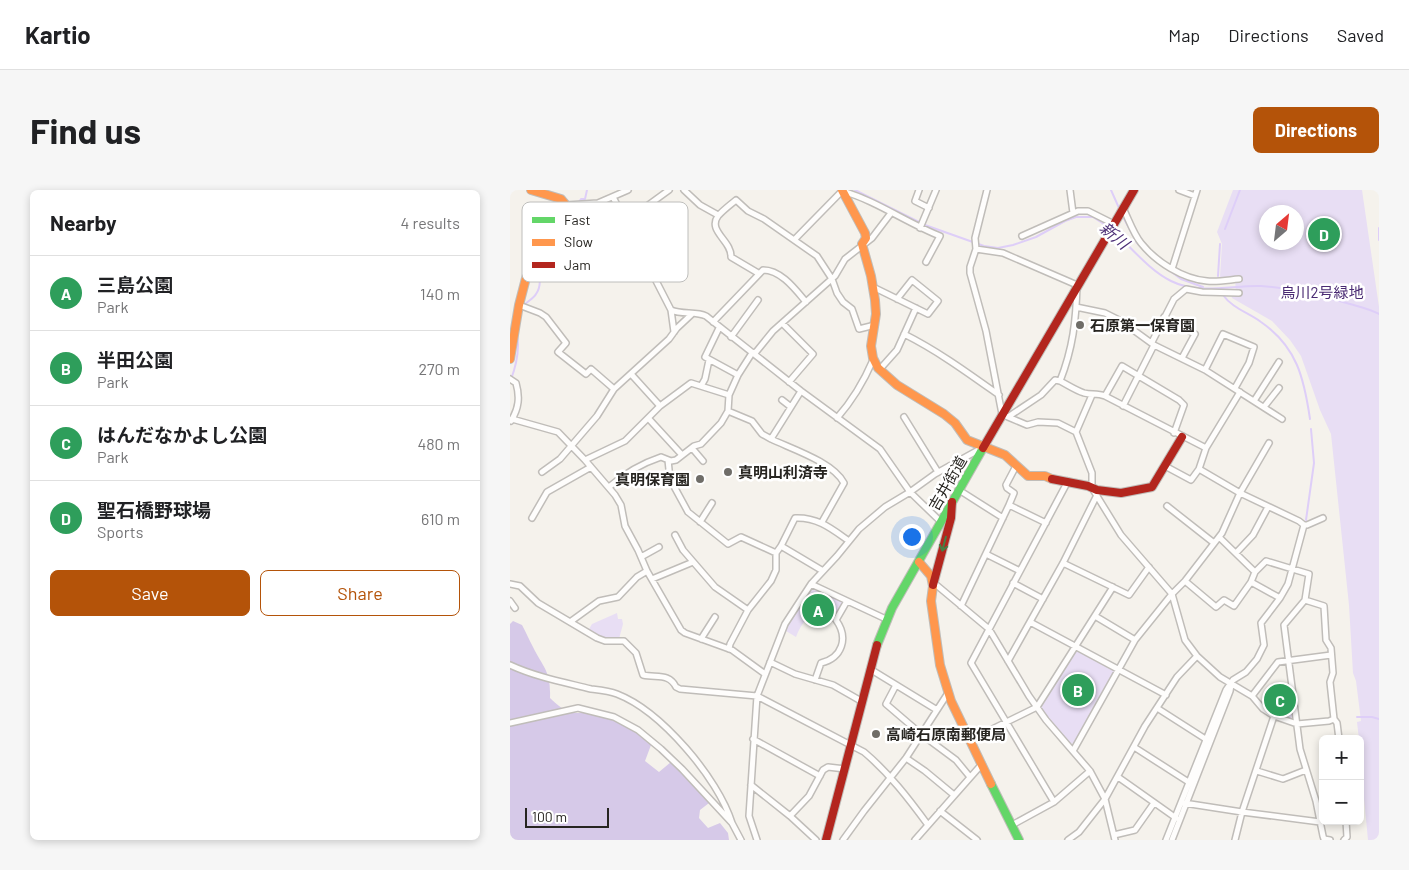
<!DOCTYPE html>
<meta charset="utf-8">
<style>
body{margin:0;font-family:Barlow,"Noto Sans JP",sans-serif;background:#f6f6f6;color:#202124}
.controls{position:absolute;right:15px;bottom:15px;display:grid;overflow:hidden;border-radius:8px;box-shadow:0 2px 8px #0003}
.controls button{width:45px;height:45px;display:grid;place-items:center;padding:0;border:0;border-bottom:1px solid #e0e0e0;background:#fff;color:#202124;font:25px sans-serif}
.compass{position:absolute;left:749px;top:15px;width:45px;height:45px;border-radius:50%;background:#fff;box-shadow:0 2px 8px #0003;rotate:28deg}
.scale{position:absolute;left:15px;bottom:12px;width:84px;box-sizing:border-box;padding-left:5px;border:2px solid #272521;border-top:0;font-size:14px;line-height:18px;white-space:nowrap;color:#272521;-webkit-text-stroke:4px #fff;paint-order:stroke}
.you{position:absolute;left:401px;top:346px;width:18px;height:18px;margin:-12px;border:4px solid #fff;border-radius:50%;background:#1a73e8;box-shadow:0 0 0 8px #1a73e833}
.badge{display:grid;place-items:center;width:32px;height:32px;border-radius:50%;background:#b45309;color:#fff;font-size:16px;font-weight:700}
.pin{position:absolute;translate:-50% -50%;border:2px solid #fff;box-shadow:0 1px 5px #0006}
.list{margin:0;padding:0;list-style:none}
h2{display:flex;justify-content:space-between;align-items:center;height:65px;margin:0;padding:0 20px;font-size:21px}
h2 small{font-size:16px;font-weight:400;color:#757577}
.list li{display:grid;grid-template-columns:32px 1fr auto;gap:15px;align-items:center;box-sizing:border-box;height:75px;padding:0 20px;border-top:1px solid #e0e0e0}
.list b{display:block;font-size:19px;white-space:nowrap}
.list p{margin:0;font-size:16px;white-space:nowrap;color:#757577}
.list em{font-size:16px;font-style:normal;color:#757577}
.actions{display:flex;gap:10px;padding:15px 20px}
.actions a{flex:1;padding:11px 0;border:1px solid #b45309;border-radius:8px;text-align:center;font-size:18px;color:#b45309}
.actions .main{background:#b45309;color:#fff}
.map{position:relative;flex:none;width:869px;height:650px;overflow:hidden;border-radius:8px}
header{display:flex;align-items:center;gap:30px;box-sizing:border-box;height:70px;padding:0 25px;background:#fff;border-bottom:1px solid #e0e0e0}
header strong{font-size:24px}
nav{display:flex;gap:28px;margin-inline-start:auto;font-size:18px}
.intro{display:flex;align-items:center;justify-content:space-between;box-sizing:border-box;height:120px;padding:0 30px}
h1{margin:0;font-size:35px}
.button{padding:12px 22px;border-radius:8px;background:#b45309;color:#fff;font-size:18px;font-weight:700}
main{display:flex;gap:30px;padding:0 30px}
aside{flex:1;background:#fff;border-radius:8px;box-shadow:0 2px 8px #0003}
.map>svg:first-child{display:block}
.green{fill:#e8def4;fill-rule:evenodd}
.forest{fill:#d6c9e8}
.lines{fill:none;stroke-linecap:round;stroke-linejoin:round}
.stream{stroke:#decef8;stroke-width:2}
.street-casing{stroke:#c0bdb9;stroke-width:8}
.fast-casing{stroke:#c0bdb9;stroke-width:10}
.slow-casing{stroke:#c0bdb9;stroke-width:10}
.jam-casing{stroke:#c0bdb9;stroke-width:10}
.street{stroke:#fefdfc;stroke-width:5}
.fast{stroke:#63d668;stroke-width:8}
.slow{stroke:#ff974d;stroke-width:8}
.jam{stroke:#b3261e;stroke-width:8}
.oneway{stroke:#457e44}
.poi-dot{fill:#6f6d68;stroke:#fff;stroke-width:2}
.labels{text-anchor:middle;dominant-baseline:central;stroke-width:5;stroke-linejoin:round;paint-order:stroke}
.park-label{font-size:15px;fill:#4a2b73;stroke:#fff}
.poi-label{font-size:15px;font-weight:bold;fill:#272521;stroke:#fff;text-anchor:start}
.street-label{font-size:15px;fill:#272521;stroke:#fff}
.water-label{font-size:16px;font-style:italic;fill:#4d2f77;stroke:#fff}
.key{fill:#fff;stroke:#bebebc;stroke-width:1}
.key-label{font-size:14px;fill:#272521}
</style>
<header>
<strong>Kartio</strong>
<nav><a>Map</a><a>Directions</a><a>Saved</a></nav>
</header>
<div class="intro"><h1>Find us</h1><a class="button">Directions</a></div>
<main>
<aside>
<h2>Nearby<small>4 results</small></h2>
<ul class="list">
<li><span class="badge" style="background:#2e9e5b">A</span><div><b>三島公園</b><p>Park</p></div><em>140 m</em></li>
<li><span class="badge" style="background:#2e9e5b">B</span><div><b>半田公園</b><p>Park</p></div><em>270 m</em></li>
<li><span class="badge" style="background:#2e9e5b">C</span><div><b>はんだなかよし公園</b><p>Park</p></div><em>480 m</em></li>
<li><span class="badge" style="background:#2e9e5b">D</span><div><b>聖石橋野球場</b><p>Sports</p></div><em>610 m</em></li>
</ul>
<div class="actions"><a class="main">Save</a><a>Share</a></div>
</aside>
<div class="map">
<svg width="869" height="650" viewBox="0 0 869 650">
<rect width="100%" height="100%" fill="#f5f2ec"/>
<path class="green" d="M723 0H852L869 117V650H858L850 566V549H849L847 532 851 531 846 491 843 483 839 415 821 244 810 220 791 166 780 150 762 131 722 108 721 105 726 104 725 88 710 87 712 54 707 42ZM756 22H786V52H756Z
M302 399 333 412V415L325 430C305 416 293 428 286 447L276 441 277 438 275 437Z
M107 423 108 429H112L113 434 109 449 95 450 78 441 82 434Z
M569 461 603 480 604 482 564 554 560 553 532 520 531 517 565 462Z
M779 502 784 529 782 531 755 516 763 503Z"/>
<path class="forest" d="M3 431 12 435C16 442 19 450 23 457 34 479 41 481 40 508 46 514 54 521 63 523 67 523 71 523 75 523 99 527 124 537 141 555L135 571 149 582 161 572 185 596 199 613 190 620 189 628 198 638 210 633 218 643 219 650H0V434Z"/>
<g class="lines">
<path class="stream" d="M345 0 415 35 474 56 488 58 503 55 526 47 555 31 566 27H583L600 38
M601 0 609 18
M69 12 71 9H75L77 0
M612 25 627 53 631 57
M869 38V50
M715 39 730 0
M603 41C622 58 639 80 661 91 689 105 722 95 751 96 781 98 812 106 840 114 850 117 860 119 869 124
M29 60 66 16
M640 66 671 89 693 97
M708 86 710 54
M713 105C722 118 739 123 751 132 787 157 794 188 800 229
M14 115C18 111 24 108 26 104 35 91 25 78 26 64
M0 192C6 177 10 160 7 143
M796 330 804 273 801 239
M847 527H862L869 529
M659 650 666 633"/>
<g class="street-casing">
<path id="street" d="M174 0 190 15 208 25
M409 0 405 11 419 18
M560 0 563 23
M669 0 685 6
M103 7 161 120C172 125 186 121 196 126L291 201 370 259 400 302 431 332
M56 15 88 13 118 0
M613 18C619 30 623 43 631 53 646 72 673 89 697 91 708 92 718 90 729 89
M115 32 159 0
M410 38 426 0
M512 46 568 21H578L604 34
M284 50 332 1C365 10 397 33 430 46L416 72
M80 59 90 50 118 38
M466 59 493 63 567 95C566 131 563 158 550 191L545 190 531 205 498 227 492 224 476 141 460 83V77L466 59 465 48 477 0
M662 79 687 0
M248 83 221 67C222 51 197 41 208 26 213 20 220 15 226 10L238 21 254 29 307 66 322 89 327 103 333 112 342 119 349 139 365 135
M363 97 418 124 428 111 402 90 387 109
M9 115 30 123 36 127 56 153 48 162 76 184 81 179 104 199
M566 117 595 123 611 131 644 155 695 180 772 229
M161 120 164 142
M654 127 685 144 672 168
M203 132 253 80C271 80 285 99 296 112
M272 133 303 164 279 192
M209 138 195 167 228 185
M394 144C428 161 458 183 489 205
M221 147 248 110
M642 152 664 109 676 99 692 102 729 103
M370 179 387 160 406 118
M695 180 713 144 744 157 739 173 725 198
M121 184 150 216
M0 189 6 193C10 207 9 218 1 231
M550 191C558 195 565 200 574 203 581 205 587 203 595 206L696 258
M191 196 195 189 199 170
M291 201 261 249C282 259 323 272 334 293L312 332
M582 205 566 242 582 283V298L611 345 662 404 675 450 687 466 710 487 742 506 753 519 764 526 787 534 819 531 824 529
M595 206 612 176 669 210 674 215 664 243
M272 210 281 217
M744 211 769 172
M613 216 644 155
M754 217 769 198
M218 221 242 231 252 244 261 249
M394 227 428 282
M498 227 517 235 528 232 548 233 566 242
M327 228C342 211 354 191 363 170
M2 229 48 242 75 270 105 305 111 315 115 336 128 360 137 381 171 440 175 443 222 460 255 484
M139 229 172 265
M182 258 193 271
M75 270 115 251 150 216 181 193 219 205
M158 270 160 289 178 322 218 354 231 347 266 363
M655 276 681 290 689 279
M32 282 50 269 87 226 104 199 159 149 167 138 182 124
M99 297C115 283 130 274 151 267L161 271 166 270 184 256 191 254 211 233 218 221 219 205 228 185 242 163 246 162 263 141 325 86 335 69 362 48 381 23
M449 300 493 328
M499 315 504 303 497 298 496 295 506 276
M657 316 704 353
M22 328 37 302 81 277
M190 332 202 313
M794 335H797L813 328
M165 345 173 360 205 397 238 420
M709 347 745 382 756 371 799 384 795 410 774 435 790 559 806 611 813 646 814 649 820 650
M271 356 285 328C308 327 322 339 339 351
M726 363 743 345 758 317
M476 364 510 381
M131 367 149 357
M553 373 619 405 639 377
M142 389 183 372
M675 391 706 417 714 410 724 416 741 392 745 382
M741 392 770 408
M424 393 479 439 519 506 536 530 580 581 595 609 605 650
M503 393 533 409
M0 394 10 396 28 413 87 448 95 451H114L126 463 133 485C147 488 159 483 166 497L170 499 247 506 354 562C379 583 399 609 418 635
M301 394 378 430
M795 410 814 416 816 450 821 458 823 483 820 492 824 529 827 533 829 549
M0 411 5 418
M451 416 499 315 536 333
M585 426 625 450
M60 432 89 411 108 407 127 387 137 381
M520 432 656 505
M191 449 205 427
M219 459 220 454 238 420 261 391 266 380V363L271 356 313 381
M498 471 553 373 587 305
M260 472 285 484 323 495 351 511
M0 475C26 487 53 492 81 499 89 500 99 501 107 504 151 521 208 588 222 633
M360 479 427 520
M305 490 311 473C332 468 339 448 326 430L337 411
M386 495 376 514 411 544 446 570 460 587
M742 506 768 472 821 465
M647 518 697 550
M0 533 68 518 104 527 128 540 151 559 172 579 222 633 231 650
M243 549 310 586
M460 550 527 517 603 397
M624 557 680 593
M563 561 625 450 662 404 675 391 712 343 730 303 759 253
M396 568 415 581 444 605
M747 581 773 589 796 580
M608 587 666 628
M241 595 280 626 306 650
M544 612 461 473 558 291
M674 613 732 622 810 632
M430 621 467 650
M280 626 299 606 313 580 318 577 335 579
M502 635 544 612 580 581
M604 645 625 640 644 613
M247 650 239 626 247 506 275 434 301 394 327 366 349 339 375 317 400 302 425 284 472 258
M333 650 354 621 396 568 438 503
M405 650 472 574
M558 650 569 642 595 609 635 536 667 487 687 466
M656 650 716 500 723 490 736 482 747 469 754 455 751 433 770 408 778 394 794 335 789 331 730 303 689 279 696 258 730 202
M662 650 720 501 721 495
M725 650 732 622 764 526
M834 650 837 647 836 631"/>
</g>
<g class="fast-casing">
<path id="fast" d="M367 455 382 418 473 258
M481 594 509 650"/>
</g>
<g class="slow-casing">
<path id="slow" d="M332 0 355 43 356 48 352 54 361 86 365 110 366 124 361 156 363 168 368 178 387 195 434 224 445 233 457 250 495 265 518 286H535L542 289
M0 169 9 115 22 65 26 57 55 22 56 15 51 9 21 0
M409 372 421 386 423 396 421 411 430 475 441 511 481 594"/>
</g>
<g class="jam-casing">
<path id="jam" d="M473 258 624 0
M542 289 578 296 587 300 611 303 642 297 672 247
M423 395 441 328 442 312
M316 650 367 455"/>
</g>
<use href="#street" class="street"/>
<use href="#fast" class="fast"/>
<use href="#slow" class="slow"/>
<use href="#jam" class="jam"/>
</g>
<defs><path id="oneway-shaft" d="M-6 0H5M1.5-3L5.5 0L1.5 3" fill="none" stroke-width="1.6" stroke-linecap="round" stroke-linejoin="round" transform="scale(1.25)"/></defs>
<use class="oneway" href="#oneway-shaft" transform="translate(434 354) rotate(105)"/>
<g class="poi-dot">
<circle cx="570" cy="135" r="5"/>
<circle cx="218" cy="282" r="5"/>
<circle cx="190" cy="289" r="5"/>
<circle cx="366" cy="544" r="5"/>
</g>
<g class="labels">
<g class="park-label">
<text x="812" y="102">烏川2号緑地</text>
</g>
<g class="poi-label">
<text x="580" y="135">石原第一保育園</text>
<text x="228" y="282">真明山利済寺</text>
<text x="180" y="289" text-anchor="end">真明保育園</text>
<text x="376" y="544">高崎石原南郵便局</text>
</g>
<g class="street-label">
<text transform="translate(437 293) rotate(-60)">吉井街道</text>
</g>
<g class="water-label">
<text transform="translate(605 45) rotate(40)">新川</text>
</g>
</g>
<rect x="12" y="12" width="166" height="80" rx="8" class="key"/>
<rect x="22" y="27" width="23" height="6" fill="#63d668"/>
<rect x="22" y="49" width="23" height="7" fill="#ff974d"/>
<rect x="22" y="72" width="23" height="6" fill="#b3261e"/>
<g class="key-label">
<text x="54" y="35">Fast</text>
<text x="54" y="57">Slow</text>
<text x="54" y="80">Jam</text>
</g>
</svg>
<div class="controls">
<button>+</button>
<button>−</button>
</div>
<svg class="compass" viewBox="-18 -18 36 36"><path d="M0-13l5 13h-10z" fill="#e53935"/><path d="M0 13l5-13h-10z" fill="#757577"/></svg>
<div class="scale">100 m</div>
<div class="you"></div>
<div class="pin badge" style="left:308px;top:420px;background:#2e9e5b">A</div>
<div class="pin badge" style="left:568px;top:500px;background:#2e9e5b">B</div>
<div class="pin badge" style="left:770px;top:510px;background:#2e9e5b">C</div>
<div class="pin badge" style="left:814px;top:44px;background:#2e9e5b">D</div>
</div>
</main>
